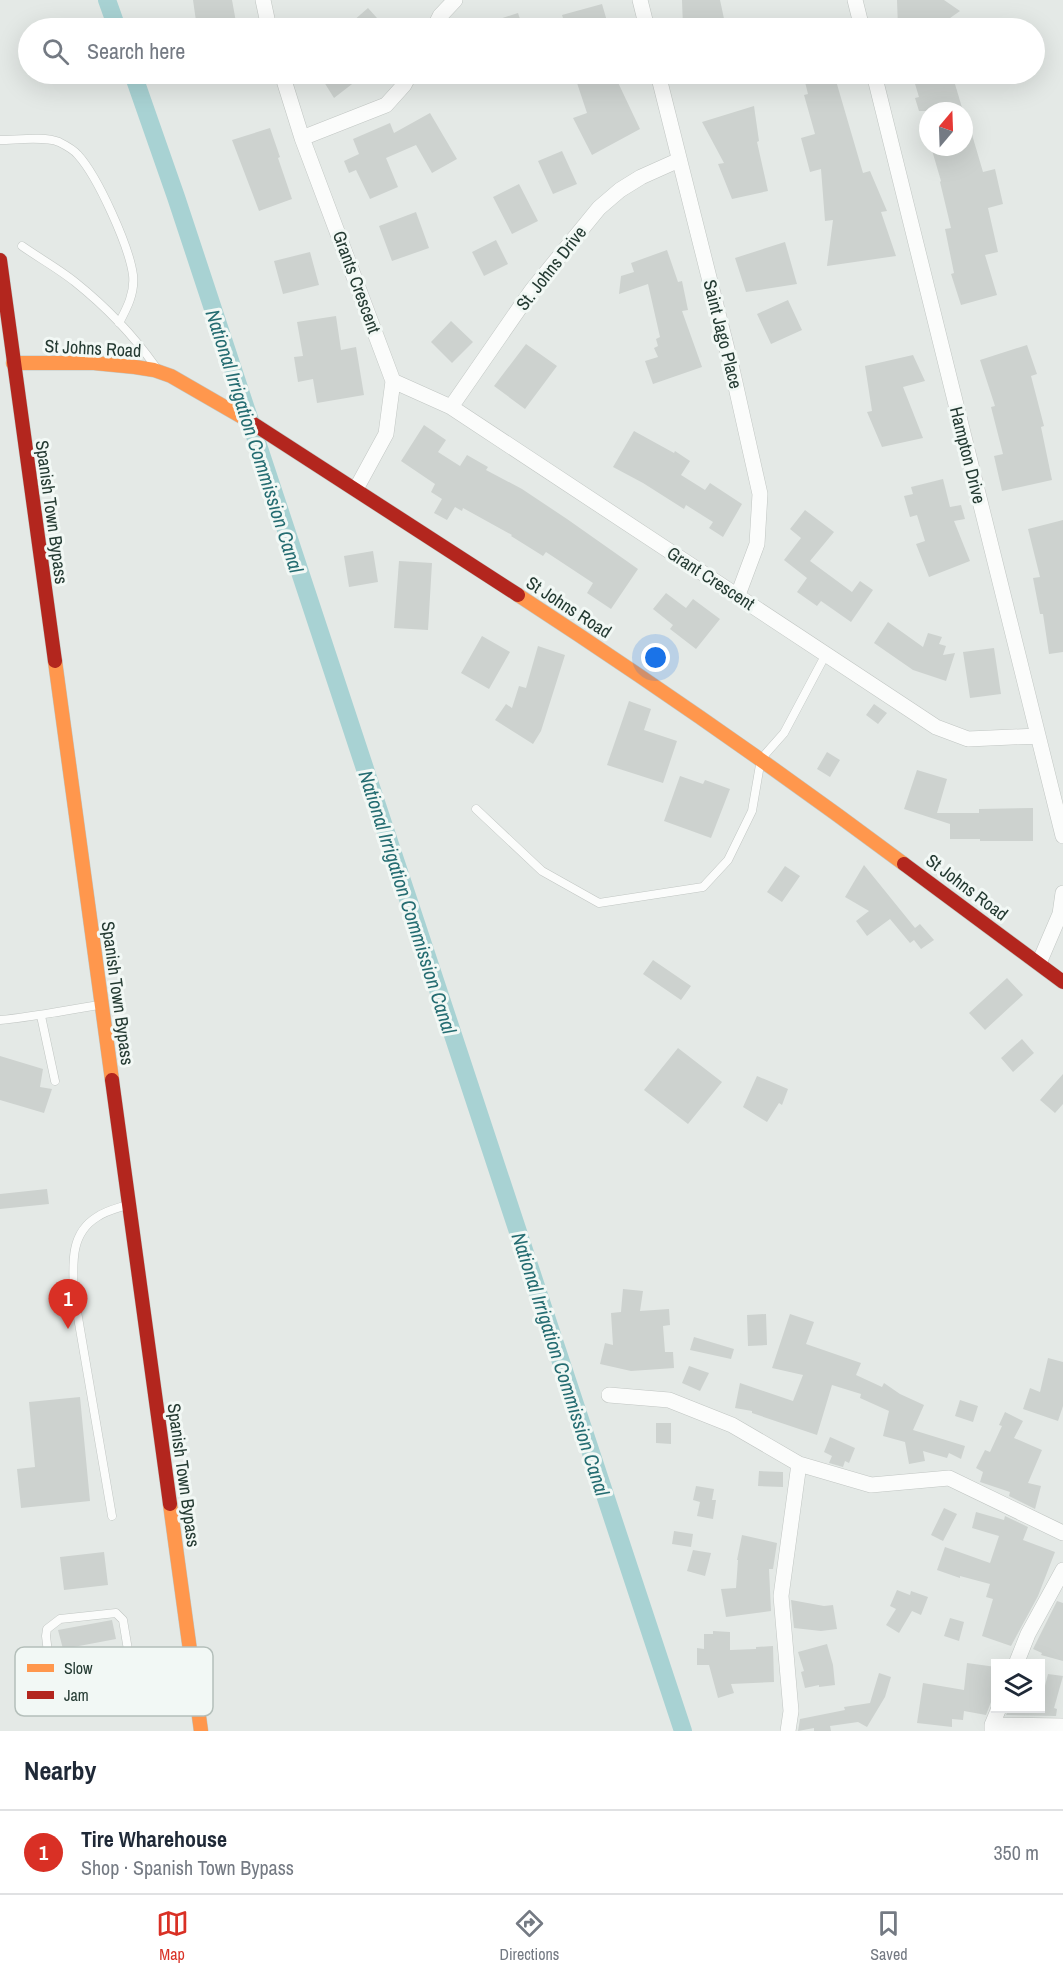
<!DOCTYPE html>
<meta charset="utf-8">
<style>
body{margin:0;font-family:"Archivo Narrow",sans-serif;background:#f6f6f7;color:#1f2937}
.controls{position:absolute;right:18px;bottom:18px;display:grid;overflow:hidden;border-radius:0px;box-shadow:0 6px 24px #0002}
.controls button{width:54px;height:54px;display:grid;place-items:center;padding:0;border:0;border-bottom:2px solid #e0e1e3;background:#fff;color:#1f2937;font:30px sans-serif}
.compass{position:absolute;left:919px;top:102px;width:54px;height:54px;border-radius:50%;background:#fff;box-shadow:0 6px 24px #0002;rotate:19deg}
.you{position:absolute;left:656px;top:658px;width:21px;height:21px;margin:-15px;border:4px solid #fff;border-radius:50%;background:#1a73e8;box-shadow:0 0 0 9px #1a73e833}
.badge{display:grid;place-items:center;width:39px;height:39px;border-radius:50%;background:#d93025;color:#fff;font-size:20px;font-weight:700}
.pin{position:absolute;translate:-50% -50px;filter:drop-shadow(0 2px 3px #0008)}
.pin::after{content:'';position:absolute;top:32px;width:21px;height:18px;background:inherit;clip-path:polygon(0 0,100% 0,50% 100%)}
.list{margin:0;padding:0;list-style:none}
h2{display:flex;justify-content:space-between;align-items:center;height:78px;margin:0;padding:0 24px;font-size:26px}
h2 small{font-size:20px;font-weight:400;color:#747a83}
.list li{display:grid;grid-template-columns:39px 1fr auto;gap:18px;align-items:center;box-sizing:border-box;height:84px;padding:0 24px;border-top:2px solid #e0e1e3}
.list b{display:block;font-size:22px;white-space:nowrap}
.list p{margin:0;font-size:20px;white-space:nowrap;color:#747a83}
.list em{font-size:20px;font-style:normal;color:#747a83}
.icon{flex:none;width:33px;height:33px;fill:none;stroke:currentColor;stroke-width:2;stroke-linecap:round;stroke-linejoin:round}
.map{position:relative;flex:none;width:1063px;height:1731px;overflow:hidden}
.search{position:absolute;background:#fff;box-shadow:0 6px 24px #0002;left:18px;right:18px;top:18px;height:66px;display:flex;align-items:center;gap:15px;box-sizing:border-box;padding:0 21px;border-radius:33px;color:#747a83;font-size:22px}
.sheet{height:162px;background:#fff}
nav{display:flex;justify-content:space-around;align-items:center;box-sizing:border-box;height:84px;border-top:2px solid #e0e1e3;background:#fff;font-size:16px;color:#747a83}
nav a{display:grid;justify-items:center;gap:3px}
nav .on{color:#d93025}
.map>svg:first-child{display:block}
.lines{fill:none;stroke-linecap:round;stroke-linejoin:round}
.canal{stroke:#a8d2d3;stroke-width:18}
.building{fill:#cdd2cf}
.lane-casing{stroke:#c1c6c3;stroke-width:9}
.street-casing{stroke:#c1c6c3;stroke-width:16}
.slow-casing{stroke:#c0c7c3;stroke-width:15}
.jam-casing{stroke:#c0c7c3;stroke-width:15}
.lane{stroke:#fbfcfb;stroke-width:8}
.street{stroke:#fbfcfb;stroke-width:15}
.slow{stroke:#ff974d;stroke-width:14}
.jam{stroke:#b3261e;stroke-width:14}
.labels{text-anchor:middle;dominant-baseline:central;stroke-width:6;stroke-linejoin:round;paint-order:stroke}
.street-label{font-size:18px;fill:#243a32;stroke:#f2f8f5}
.water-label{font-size:20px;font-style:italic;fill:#246c71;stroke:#f2f8f5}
.key{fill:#f2f8f5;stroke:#b4bfba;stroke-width:1.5}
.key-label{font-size:16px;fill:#243a32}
</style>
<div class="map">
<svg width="1063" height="1731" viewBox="0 0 1063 1731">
<rect width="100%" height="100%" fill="#e4e9e6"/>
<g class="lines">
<path class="canal" d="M107 0 117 28
M133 74 176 197 683 1731"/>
</g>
<path class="building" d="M193 0H232L236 22 197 28Z
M682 0H720L726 28H683Z
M897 0H944L960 11 936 28H898Z
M602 4 609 28H566L562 15Z
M368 8 386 28H345Z
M518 13 523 28H478V26Z
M319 74H365L334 98Z
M574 74H614L640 129 592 155 573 118 587 113Z
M803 74H834L863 173 870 171 887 211 881 212 896 256 827 266 833 220 825 221 821 169 810 172 801 138 815 134 804 95 808 94Z
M912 74H952L963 111H919L915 98 919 97Z
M754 106 759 141 757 142 768 191 732 199 718 164 724 163 702 122Z
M430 113 457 159 432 173 416 145 386 158 398 187 370 199 356 170 349 173 344 161 359 154 353 139 390 123 394 133Z
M964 121H968L983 172 995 169 1003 204 988 208 998 252 985 255 997 295 961 305 951 274 954 273 945 229 951 228 940 182 941 181 931 147H964Z
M270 128 280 157 278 158 292 199 259 211 232 140Z
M562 151 577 184 553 194 538 161Z
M519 184 538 221 512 234 493 197Z
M416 212 429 248 392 261 379 226Z
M496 240 508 264 484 276 472 252Z
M785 242 797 284 746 292 735 258Z
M667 250 678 282 682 281 688 310 682 311 702 367 653 384 645 361 658 357 654 348 658 346 656 339 660 337 648 284 619 294 621 276 634 272 631 263Z
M310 252 319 285 283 294 274 261Z
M788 300 802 330 771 344 757 314Z
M336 316 341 350 356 347 364 395 317 403 313 379 298 382 294 357 303 356 297 322Z
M451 321 473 342 452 363 431 342Z
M526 344 557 366 525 409 494 386Z
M1027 345 1037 374 1031 376 1044 426 1041 427 1052 480 1002 491 994 456 1003 454 991 407 995 406 980 360Z
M913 355 925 381 903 387 923 438 882 447 867 412 872 411 865 366Z
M424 425 446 440 438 452 460 466 467 455 488 467 486 470 522 489 567 519 638 569 611 609 587 593 593 583 546 552 543 556 511 536 512 535 463 508 462 511 455 507 447 520 434 513 442 499 431 492 435 484 401 461Z
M634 431 674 453 675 451 690 461 681 475 705 490 710 483 742 504 723 537 709 528 713 522 686 505 684 509 643 483 613 467Z
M943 479 950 507 961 505 965 519 954 521 970 561 929 577 916 544 925 541 917 515 910 517 904 496 913 494 911 487Z
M805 510 834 532 810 561 852 592 860 581 873 590 851 622 821 601 817 606 797 592 807 578 784 560 801 538 790 529Z
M1063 520V652L1049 654 1043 614H1040L1033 578 1040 577 1028 529Z
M373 551 378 582 349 587 344 556Z
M399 561 432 563 428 630 394 628Z
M666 593 686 608 693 599 720 619 696 649 670 629 673 625 653 609Z
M888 622 923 647 928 633 942 637 939 644 946 646 943 655 955 653 946 681 913 670 874 643Z
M482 636 510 652 489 689 461 673Z
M538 646 565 655 541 731 533 744 495 720 506 704 512 708 519 686 526 688Z
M994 648 1001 694 970 698 963 652Z
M629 701 651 709 644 730 677 741 663 783 607 765Z
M874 704 887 713 878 724 866 715Z
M827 752 840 760 830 777 817 769Z
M917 770 947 779 937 813H979V809L1033 808V841H980V839H950V824L904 809Z
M680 776 703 784 705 780 730 789 711 838 664 821Z
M864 865 915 928 920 924 934 940 921 949 914 940 910 943 890 919 867 936 856 921 869 911 845 897Z
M785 866 800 876 782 902 767 892Z
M653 960 691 986 681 1000 643 974Z
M1007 978 1023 995 985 1030 969 1013Z
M1022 1039 1034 1053 1013 1072 1001 1058Z
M678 1048 722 1082 688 1124 644 1090Z
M0 1056 43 1069 40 1087 52 1089 44 1113 0 1100Z
M1063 1074V1104L1055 1113 1040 1100Z
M757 1076 788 1089 782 1105 779 1103 767 1122 743 1107Z
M47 1189 49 1204 0 1209V1194Z
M623 1289 643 1291 640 1311 669 1309 670 1325 663 1326 665 1352H673L674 1368 631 1371 600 1364 605 1343 613 1345 611 1313 621 1312Z
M766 1314 767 1345 748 1346 747 1315Z
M790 1314 814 1322 806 1344 861 1363 856 1375 882 1387 884 1383 900 1394 924 1405 913 1430 965 1446 961 1459 949 1453 947 1458 923 1451 925 1461 909 1464 905 1442 883 1436 889 1411 860 1398 861 1394 832 1385 817 1435 752 1413V1411L735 1408 740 1383 793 1401 803 1375 772 1368Z
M694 1337 734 1349 731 1359 690 1350Z
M1048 1358 1063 1362V1406L1058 1421 1023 1409 1030 1388 1040 1392Z
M689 1366 709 1373 700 1391 682 1383Z
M80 1397 90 1501 21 1508 17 1469 35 1467 29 1402Z
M960 1400 978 1406 973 1422 955 1416Z
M1005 1412 1023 1421 1014 1438 1042 1450 1028 1483 1041 1486 1035 1509 1009 1496 1010 1492 980 1482 983 1472 976 1468 985 1450 990 1452 1002 1426 999 1425Z
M656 1423H671V1444L656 1443Z
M830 1437 855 1448 849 1463 845 1461 843 1467 829 1463 832 1456 824 1452Z
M759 1471 783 1472V1487L758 1486Z
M696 1486 714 1489 712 1500H716L713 1519 697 1516 700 1502 693 1500Z
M944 1508 957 1514 943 1541 931 1535Z
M976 1512 1004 1520 1005 1516 1028 1527 1023 1540 1055 1552 1038 1596 1011 1646 982 1636 993 1599 986 1597 990 1584 960 1576V1578L937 1570 945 1547 990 1563 999 1536 972 1528Z
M674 1531 693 1534 691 1547 672 1544Z
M742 1535 777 1543 773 1569H769L771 1611 726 1617 721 1589 736 1588 738 1560H737Z
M693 1550 711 1553 705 1576 687 1571Z
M104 1552 108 1585 64 1590 60 1557Z
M897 1590 910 1595 911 1591 928 1597 921 1615 912 1611 899 1633 886 1625 896 1609 890 1606Z
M791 1600 824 1606 833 1605 837 1629 821 1631 794 1628Z
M1057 1601 1063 1603V1661L1041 1655 1042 1653 1033 1649Z
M950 1618 964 1622 959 1641 944 1636Z
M112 1620 116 1639 63 1649 58 1630Z
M713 1631 730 1632V1650L756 1649V1647L773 1646 774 1682 731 1684 734 1693 718 1698 709 1665H697V1648L704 1649V1634H713Z
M827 1644 833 1665 835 1685 819 1687V1685L805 1688 801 1672 804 1671 798 1652Z
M967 1663 996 1667 991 1702 986 1715 964 1711 963 1720 952 1719V1727L917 1723 923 1683 964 1690Z
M879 1673 891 1677 885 1697 867 1727 858 1722 830 1726 831 1731H814V1728L798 1731 800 1719 845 1710 844 1707 870 1703Z
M1048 1674 1063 1676 1054 1708 1057 1709 1056 1716 1006 1715 1009 1708H1041V1701Z"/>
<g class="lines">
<g class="lane-casing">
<path id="lane" d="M0 140C16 140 45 136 59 142 65 145 74 150 78 155 98 177 129 246 133 275 135 293 127 308 119 323
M22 246C39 258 59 269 75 282 105 306 133 335 155 366
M476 809 542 871 599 903 703 887 728 860 752 811 761 759 784 733 826 654
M41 1016 55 1081
M0 1020C34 1017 66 1010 99 1005
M112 1516 74 1294C73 1266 69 1234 97 1217 105 1211 118 1208 127 1205
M130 1662 126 1679 119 1688 58 1694 54 1692 52 1687 46 1636 47 1629 60 1619 116 1613 123 1620 130 1662 188 1654"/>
</g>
<g class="street-casing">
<path id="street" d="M263 0 269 28
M640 0 647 28
M855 0 862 28
M434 28 440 16 455 0
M282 74 302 138 393 381 386 434 356 489
M658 74 732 369 760 494 757 544 738 595
M874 74 1063 836
M302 138 386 105 404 85 410 74
M393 381 451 407 936 727 968 739 1038 736
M451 407 532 290 599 208 620 190 641 177 679 160
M1039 963 1060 914 1063 893
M609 1395 669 1400 732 1425 799 1464 871 1485 949 1478 1063 1533
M1016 1664 1028 1634 1063 1570
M992 1725 1063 1726
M788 1731 791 1711 781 1596 799 1464
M992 1731V1725L999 1708"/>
</g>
<g class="slow-casing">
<path id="slow" d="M13 363H94L135 367 154 370 171 376 249 421
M518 595C650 681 778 770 904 864
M55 661 112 1080
M170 1504 201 1731"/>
</g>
<g class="jam-casing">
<path id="jam" d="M0 260 55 661
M249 421 518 595
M904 864 1063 982
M112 1080 170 1504"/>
</g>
<use href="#lane" class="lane"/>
<use href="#street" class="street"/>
<use href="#slow" class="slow"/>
<use href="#jam" class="jam"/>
</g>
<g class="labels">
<g class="street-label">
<text transform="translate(551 268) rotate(-52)">St. Johns Drive</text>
<text transform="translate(357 282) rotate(70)">Grants Crescent</text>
<text transform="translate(723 334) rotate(76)">Saint Jago Place</text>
<text transform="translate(93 348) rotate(3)">St Johns Road</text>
<text transform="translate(968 455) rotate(76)">Hampton Drive</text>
<text transform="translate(52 512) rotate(82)">Spanish Town Bypass</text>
<text transform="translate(711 578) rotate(33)">Grant Crescent</text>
<text transform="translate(569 607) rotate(33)">St Johns Road</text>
<text transform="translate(967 887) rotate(37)">St Johns Road</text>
<text transform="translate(118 993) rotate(82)">Spanish Town Bypass</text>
<text transform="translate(184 1475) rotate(82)">Spanish Town Bypass</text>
</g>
<g class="water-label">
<text transform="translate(255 441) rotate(72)">National Irrigation Commission Canal</text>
<text transform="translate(408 902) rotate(72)">National Irrigation Commission Canal</text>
<text transform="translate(561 1364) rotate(72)">National Irrigation Commission Canal</text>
</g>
</g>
<rect x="15" y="1647" width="198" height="69" rx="9" class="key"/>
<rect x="27" y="1664" width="27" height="8" fill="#ff974d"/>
<rect x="27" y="1691" width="27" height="8" fill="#b3261e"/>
<g class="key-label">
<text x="64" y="1674">Slow</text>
<text x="64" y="1701">Jam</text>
</g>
</svg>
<div class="controls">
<button><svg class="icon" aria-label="layers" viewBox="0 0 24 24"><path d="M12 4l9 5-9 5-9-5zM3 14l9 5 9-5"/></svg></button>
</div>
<svg class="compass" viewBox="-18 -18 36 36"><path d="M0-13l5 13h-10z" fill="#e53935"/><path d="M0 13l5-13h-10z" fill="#747a83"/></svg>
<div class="you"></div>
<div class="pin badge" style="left:68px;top:1329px">1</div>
<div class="search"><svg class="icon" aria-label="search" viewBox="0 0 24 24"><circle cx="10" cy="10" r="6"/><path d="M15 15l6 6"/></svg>Search here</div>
</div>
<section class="sheet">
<h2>Nearby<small></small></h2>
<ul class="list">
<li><span class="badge">1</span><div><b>Tire Wharehouse</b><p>Shop · Spanish Town Bypass</p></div><em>350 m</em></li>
</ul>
</section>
<nav>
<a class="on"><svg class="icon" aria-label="map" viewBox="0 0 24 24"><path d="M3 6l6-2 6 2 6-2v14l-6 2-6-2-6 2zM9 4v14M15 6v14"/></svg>Map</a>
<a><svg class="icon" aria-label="directions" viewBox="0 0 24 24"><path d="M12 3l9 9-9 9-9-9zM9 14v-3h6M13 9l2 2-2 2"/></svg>Directions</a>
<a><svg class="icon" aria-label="saved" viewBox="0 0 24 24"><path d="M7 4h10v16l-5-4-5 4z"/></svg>Saved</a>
</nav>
